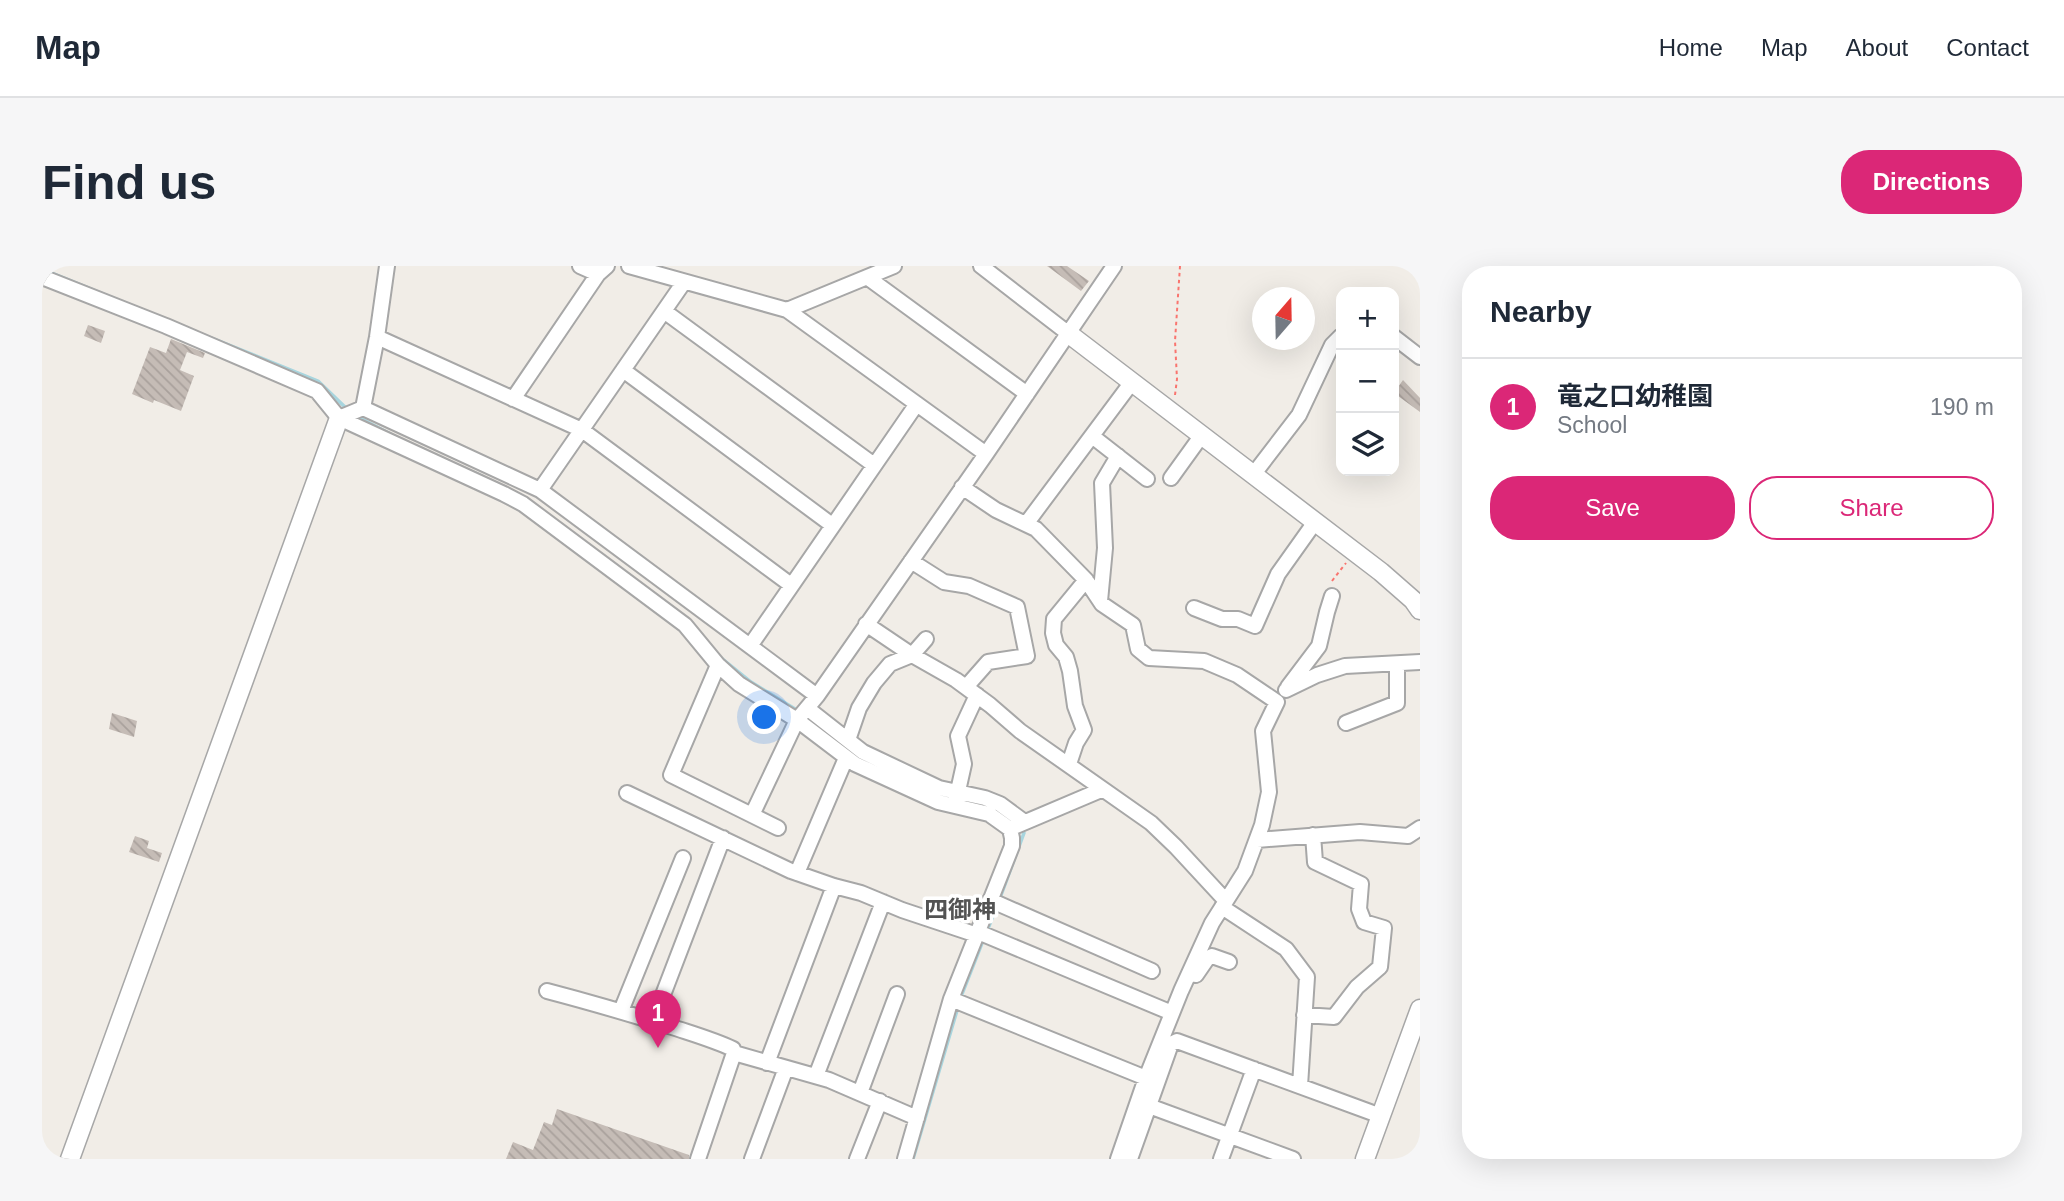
<!DOCTYPE html>
<meta charset="utf-8">
<style>
body{margin:0;font-family:Arial,"Noto Sans JP",sans-serif;background:#f6f6f7;color:#1f2937}
.controls{position:absolute;right:21px;top:21px;display:grid;overflow:hidden;border-radius:14px;box-shadow:0 7px 28px #0002}
.controls button{width:63px;height:63px;display:grid;place-items:center;padding:0;border:0;border-bottom:2px solid #e0e1e3;background:#fff;color:#1f2937;font:35px sans-serif}
.compass{position:absolute;left:1210px;top:21px;width:63px;height:63px;border-radius:50%;background:#fff;box-shadow:0 7px 28px #0002;rotate:20deg}
.you{position:absolute;left:723px;top:452px;width:24px;height:24px;margin:-18px;border:5px solid #fff;border-radius:50%;background:#1a73e8;box-shadow:0 0 0 10px #1a73e833}
.badge{display:grid;place-items:center;width:46px;height:46px;border-radius:50%;background:#db2777;color:#fff;font-size:23px;font-weight:700}
.pin{position:absolute;translate:-50% -58px;filter:drop-shadow(0 2px 4px #0008)}
.pin::after{content:'';position:absolute;top:37px;width:24px;height:21px;background:inherit;clip-path:polygon(0 0,100% 0,50% 100%)}
.list{margin:0;padding:0;list-style:none}
h2{display:flex;justify-content:space-between;align-items:center;height:91px;margin:0;padding:0 28px;font-size:30px}
h2 small{font-size:23px;font-weight:400;color:#747a83}
.list li{display:grid;grid-template-columns:46px 1fr auto;gap:21px;align-items:center;box-sizing:border-box;height:98px;padding:0 28px;border-top:2px solid #e0e1e3}
.list b{display:block;font-size:26px;white-space:nowrap}
.list p{margin:0;font-size:23px;white-space:nowrap;color:#747a83}
.list em{font-size:23px;font-style:normal;color:#747a83}
.actions{display:flex;gap:14px;padding:21px 28px}
.actions a{flex:1;padding:16px 0;border:2px solid #db2777;border-radius:28px;text-align:center;font-size:24px;color:#db2777}
.actions .main{background:#db2777;color:#fff}
.icon{flex:none;width:38px;height:38px;fill:none;stroke:currentColor;stroke-width:2;stroke-linecap:round;stroke-linejoin:round}
.map{position:relative;flex:none;width:1378px;height:893px;overflow:hidden;border-radius:28px}
header{display:flex;align-items:center;gap:42px;box-sizing:border-box;height:98px;padding:0 35px;background:#fff;border-bottom:2px solid #e0e1e3}
header strong{font-size:33px}
nav{display:flex;gap:38px;margin-inline-start:auto;font-size:24px}
.intro{display:flex;align-items:center;justify-content:space-between;box-sizing:border-box;height:168px;padding:0 42px}
h1{margin:0;font-size:49px}
.button{padding:18px 32px;border-radius:28px;background:#db2777;color:#fff;font-size:24px;font-weight:700}
main{display:flex;gap:42px;padding:0 42px}
aside{flex:1;background:#fff;border-radius:28px;box-shadow:0 7px 28px #0002}
.map>svg:first-child{display:block}
.lines{fill:none;stroke-linecap:round;stroke-linejoin:round}
.stream{stroke:#a8d5de;stroke-width:3.5}
.building{fill:url(#building-back-hatch)}
.minor-casing{stroke:#a7a7a7;stroke-width:18}
.tertiary-casing{stroke:#a7a7a7;stroke-width:21}
.path{stroke:#f9756f;stroke-width:2;stroke-dasharray:3.5 3.5;stroke-linecap:butt}
.minor{stroke:#fff;stroke-width:14}
.tertiary{stroke:#fff;stroke-width:18}
.labels{text-anchor:middle;dominant-baseline:central;stroke-width:7;stroke-linejoin:round;paint-order:stroke}
.quarter-label{font-size:24px;font-weight:bold;fill:#535353;stroke:#fff}
</style>
<header>
<strong>Map</strong>
<nav><a>Home</a><a>Map</a><a>About</a><a>Contact</a></nav>
</header>
<div class="intro"><h1>Find us</h1><a class="button">Directions</a></div>
<main>
<div class="map">
<svg width="1378" height="893" viewBox="0 0 1378 893">
<defs>
<pattern id="building-back-hatch" width="6" height="6" patternUnits="userSpaceOnUse" patternTransform="scale(1.75)"><rect width="6" height="6" fill="#c5bcb6"/><path d="M-1 5l2 2M0 0l6 6M5-1l2 2" fill="none" stroke="#a9a19c"/></pattern>
</defs>
<rect width="100%" height="100%" fill="#f1ede7"/>
<g class="lines">
<path class="stream" d="M0 3 96 42
M152 65 276 115 305 143
M314 150 360 174
M415 199 440 210
M678 391 709 416 758 446
M806 483 817 492 832 499
M958 632 982 567 977 562
M945 665 955 640
M918 733 942 672
M871 893 916 741"/>
</g>
<path class="building" d="M1005 0H1025L1047 15 1039 25Z
M46 59 63 65 59 77 42 70Z
M129 73 163 87 161 92 145 86 138 104 152 110 139 145 112 134 111 137 90 128 108 81 124 87Z
M1361 114 1378 132V146L1352 127Z
M70 447 95 455 92 471 67 463Z
M93 570 107 575 105 582 120 587 117 596 87 586Z
M515 843 647 889V893H464L471 876 491 884 502 856 510 859Z"/>
<g class="lines">
<g class="minor-casing">
<path id="minor" d="M538 0 556 8 565 0
M587 0 745 44 944 188
M939 0 1027 68
M0 11 124 60 275 125 297 152 462 228 481 238 643 359 676 399 697 418 755 454 813 498 896 536 947 548 968 563 970 572V580L909 733 863 893
M825 11 985 128
M745 44 852 0
M622 45 832 199
M335 71 540 164 749 319
M1352 71 1378 91
M581 104 790 259
M471 133 556 8
M321 142 498 224 775 430
M297 152 321 142 335 71 345 0
M1050 170 1105 213
M1211 209 1257 149 1290 79 1299 70
M1129 212 1160 169
M920 221 954 244 994 263 1044 314 1060 338 1091 359 1096 383 1107 392 1162 395 1195 409 1235 436 1221 465 1227 526 1220 559 1203 605 1170 657 1139 725 1104 812 1076 893
M498 224 642 16
M984 258 1090 116
M869 295 902 316 927 320 975 341 985 390 946 396 924 421
M1058 335 1063 282 1060 217 1076 190
M1152 342 1180 353H1196L1213 360 1236 308 1273 256
M824 358 870 389 914 414 948 439 978 465 1109 557 1134 581 1184 635
M708 380 874 139
M676 399 629 509 736 562
M1246 421 1277 380 1285 346 1290 330
M1244 424 1275 409 1303 400 1378 396
M765 442 821 486 897 522 943 532 958 538 981 555
M1304 457 1355 437V398
M806 474 817 442 832 417 848 398 870 389 884 373
M1027 498 1034 477 1042 464 1033 440 1028 405 1024 391 1014 379 1011 367 1012 353 1044 314
M585 527 749 605 792 620 819 627 860 644 935 669
M914 534 922 498 916 470 935 429
M710 549 755 454 775 430 944 188 1072 0
M974 560 1059 524
M1215 574 1318 566 1366 570 1378 562
M755 607 804 492
M948 634 1110 705
M1180 641 1244 683 1265 711 1258 820
M936 666 1130 747
M1154 709 1165 693 1170 690 1187 696
M505 725C547 736 588 748 630 761 651 768 672 774 691 783L692 787
M909 733 1104 812
M579 745 641 592
M1262 749 1292 751 1315 721 1338 701 1342 662 1322 656 1317 643 1319 618 1273 596 1271 569
M611 755 681 572
M725 797 792 620
M774 810 841 636
M818 827 855 728
M1107 840 1251 893
M656 893 692 787 787 814 875 852
M710 893 744 802
M815 893 838 835
M1088 893 1129 778 1135 775 1339 850
M1179 893 1212 803"/>
</g>
<g class="tertiary-casing">
<path id="tertiary" d="M1027 68 1339 306 1371 334 1378 344
M28 893 297 152
M1323 893 1378 743"/>
</g>
<path class="path" d="M1133 129 1135 113 1133 75 1138 0
M1290 315 1304 297"/>
<use href="#minor" class="minor"/>
<use href="#tertiary" class="tertiary"/>
</g>
<g class="labels">
<g class="quarter-label">
<text x="918" y="643">四御神</text>
</g>
</g>
</svg>
<div class="controls">
<button>+</button>
<button>−</button>
<button><svg class="icon" aria-label="layers" viewBox="0 0 24 24"><path d="M12 4l9 5-9 5-9-5zM3 14l9 5 9-5"/></svg></button>
</div>
<svg class="compass" viewBox="-18 -18 36 36"><path d="M0-13l5 13h-10z" fill="#e53935"/><path d="M0 13l5-13h-10z" fill="#747a83"/></svg>
<div class="you"></div>
<div class="pin badge" style="left:616px;top:782px">1</div>
</div>
<aside>
<h2>Nearby<small></small></h2>
<ul class="list">
<li><span class="badge">1</span><div><b>竜之口幼稚園</b><p>School</p></div><em>190 m</em></li>
</ul>
<div class="actions"><a class="main">Save</a><a>Share</a></div>
</aside>
</main>
